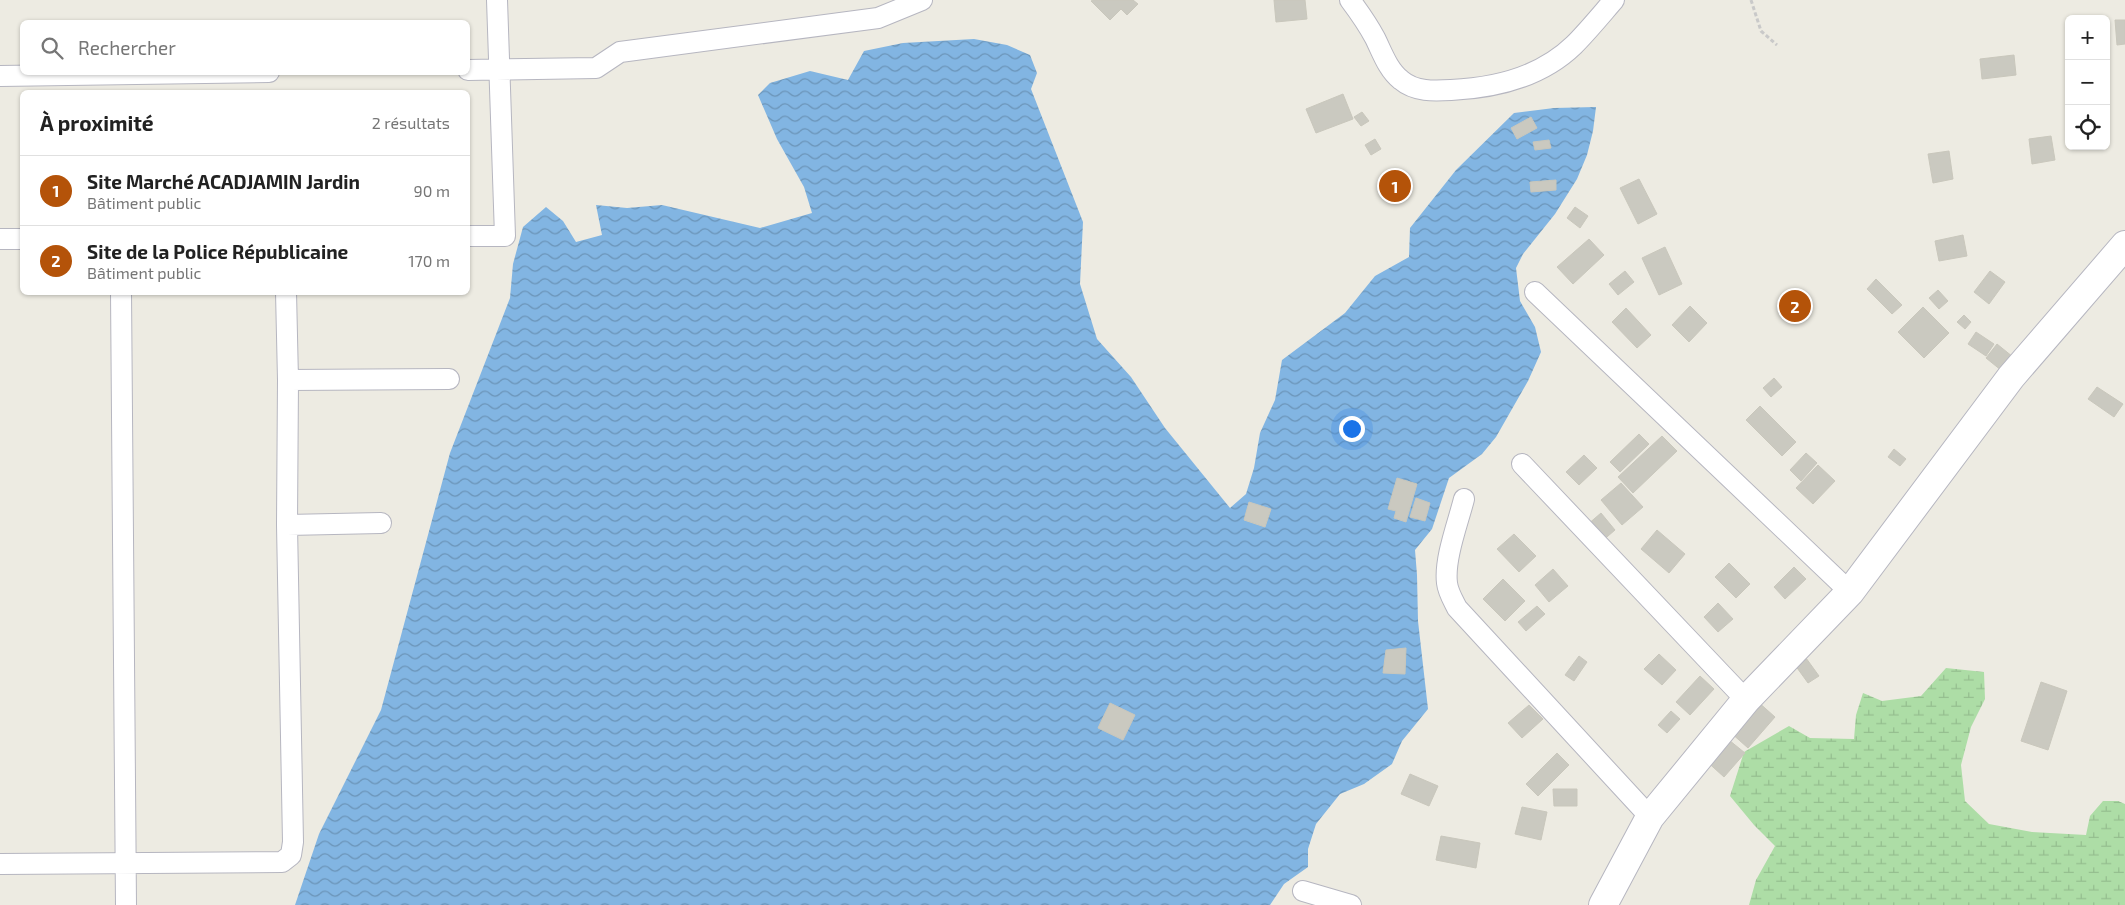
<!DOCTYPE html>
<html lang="fr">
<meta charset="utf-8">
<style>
body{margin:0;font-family:"Exo 2",sans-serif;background:#f6f6f6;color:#222}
.controls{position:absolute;right:15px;top:15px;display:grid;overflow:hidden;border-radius:8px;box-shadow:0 1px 4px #0004}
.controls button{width:45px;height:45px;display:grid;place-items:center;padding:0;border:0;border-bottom:1px solid #e0e0e0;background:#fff;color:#222;font:25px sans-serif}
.you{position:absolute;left:1351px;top:428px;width:18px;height:18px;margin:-12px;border:4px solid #fff;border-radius:50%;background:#1a73e8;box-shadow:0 0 0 8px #1a73e833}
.badge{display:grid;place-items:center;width:32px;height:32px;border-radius:50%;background:#b45309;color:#fff;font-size:16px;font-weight:700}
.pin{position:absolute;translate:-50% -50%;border:2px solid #fff;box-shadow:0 1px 5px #0006}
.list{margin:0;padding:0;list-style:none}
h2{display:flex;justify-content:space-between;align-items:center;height:65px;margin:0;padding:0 20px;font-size:21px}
h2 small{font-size:16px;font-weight:400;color:#767676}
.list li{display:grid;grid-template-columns:32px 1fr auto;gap:15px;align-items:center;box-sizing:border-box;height:70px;padding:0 20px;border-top:1px solid #e0e0e0}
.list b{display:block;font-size:19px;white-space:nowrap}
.list p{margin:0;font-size:16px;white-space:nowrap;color:#767676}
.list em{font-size:16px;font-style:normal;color:#767676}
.icon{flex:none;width:28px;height:28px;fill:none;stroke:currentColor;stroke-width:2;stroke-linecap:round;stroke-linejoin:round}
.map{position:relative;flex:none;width:2125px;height:905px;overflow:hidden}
.search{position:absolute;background:#fff;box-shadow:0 1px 4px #0004;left:20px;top:20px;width:450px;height:55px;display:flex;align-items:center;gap:12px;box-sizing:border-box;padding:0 18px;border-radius:8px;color:#767676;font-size:19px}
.panel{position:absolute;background:#fff;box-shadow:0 1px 4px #0004;left:20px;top:90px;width:450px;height:205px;border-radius:8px}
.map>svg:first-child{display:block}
.wetland{fill:url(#wetland-marsh)}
.water{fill:url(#water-waves)}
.building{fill:#cac9c0;stroke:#c9c7bc}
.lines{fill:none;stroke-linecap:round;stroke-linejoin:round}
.street-casing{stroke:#b6b6c0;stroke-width:22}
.secondary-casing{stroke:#b6b6c0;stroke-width:30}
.path{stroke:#c9c9c9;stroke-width:3;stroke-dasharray:4 2.5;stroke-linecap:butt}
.street{stroke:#fff;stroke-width:20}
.secondary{stroke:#fff;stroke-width:28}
</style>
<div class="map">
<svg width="2125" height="905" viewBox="0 0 2125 905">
<defs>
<pattern id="wetland-marsh" width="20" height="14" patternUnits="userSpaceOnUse" patternTransform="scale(1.25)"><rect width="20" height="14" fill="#addda6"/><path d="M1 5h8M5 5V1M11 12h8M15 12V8" fill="none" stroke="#95be8f"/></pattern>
<pattern id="water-waves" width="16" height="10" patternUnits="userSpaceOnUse" patternTransform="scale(1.25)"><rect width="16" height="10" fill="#82b5e2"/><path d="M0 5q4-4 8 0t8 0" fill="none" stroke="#6b94b8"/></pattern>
</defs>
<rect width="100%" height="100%" fill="#edebe2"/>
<path class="wetland" d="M1946 668 1984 672 1985 699 1971 727 1961 765 1965 801 1989 824 2032 832 2086 835 2090 816 2103 801H2118L2125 804V905H1749L1756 880 1775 846 1754 825 1730 796 1744 752 1789 726 1810 738 1854 739 1856 715 1863 693 1882 701 1921 696Z"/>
<path class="water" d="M974 39 1007 45 1030 55 1037 73 1031 89 1083 222 1080 284 1097 339 1131 377 1165 428 1230 508 1246 494 1254 468 1260 433 1275 400 1282 360 1345 313 1375 276 1409 257 1410 228 1456 170 1514 113 1554 108 1596 107 1593 131 1587 155 1577 179 1555 214 1523 254 1516 268 1520 301 1535 327 1541 352 1528 381 1496 437 1482 454 1449 478 1432 529 1415 550 1417 575 1418 621 1428 709 1402 741 1392 764 1364 784 1340 794 1316 824 1308 849V867L1284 884 1270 905H295L319 834 381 710 450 453 510 298 513 264 523 227 546 207 563 221 576 242 602 235 596 205 627 208 662 205 760 228 812 213 804 187 777 139 758 95 770 83 810 71 848 80 864 51 903 43Z"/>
<path class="building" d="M1093 0H1133L1138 4 1127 15 1121 9 1110 20 1091 1Z
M1274 0H1305L1307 19 1276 22Z
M2115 20H2125V44L2117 45Z
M2014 55 2016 75 1982 79 1980 59Z
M1343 94 1353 119 1316 133 1306 109Z
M1362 112 1369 121 1361 126 1354 117Z
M1531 117 1537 128 1517 139 1511 128Z
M2051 136 2055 160 2032 164 2029 139Z
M1375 139 1381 149 1371 155 1365 145Z
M1549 140 1551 148 1535 150 1533 142Z
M1949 151 1953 179 1933 183 1928 154Z
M1639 179 1657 214 1638 224 1620 188Z
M1556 180V190L1531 192 1530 182Z
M1575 207 1588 216 1580 228 1567 218Z
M1963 235 1967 256 1939 261 1935 241Z
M1589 239 1604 255 1573 284 1557 267Z
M1665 247 1682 284 1659 295 1642 258Z
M1625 271 1634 282 1618 295 1609 284Z
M1990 271 2005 282 1989 304 1974 292Z
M1876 279 1902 305 1892 314 1867 289Z
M1938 290 1948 301 1939 309 1929 298Z
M1690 306 1707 323 1689 342 1672 325Z
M1923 307 1949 333 1924 358 1898 332Z
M1626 308 1651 335 1637 348 1612 322Z
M1964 315 1971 322 1965 329 1957 322Z
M1976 332 1994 344 1986 356 1968 344Z
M1997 344 2018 361 2007 375 1986 358Z
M1774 378 1782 387 1771 397 1763 388Z
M2097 387 2123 404 2114 417 2088 399Z
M1760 406 1796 442 1782 456 1746 420Z
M1639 434 1649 444 1620 472 1610 462Z
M1662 436 1677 451 1633 493 1618 477Z
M1894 449 1906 459 1900 466 1888 457Z
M1806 453 1817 463 1801 481 1790 470Z
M1584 455 1597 468 1579 485 1566 472Z
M1818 465 1835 481 1813 504 1796 488Z
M1397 478 1417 484 1406 522 1394 518 1396 511 1388 509Z
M1621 483 1643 507 1622 525 1601 500Z
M1416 498 1430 503 1425 521 1410 517Z
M1249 502 1271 509 1265 527 1244 520Z
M1601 513 1615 530 1601 542 1587 525Z
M1657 530 1685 554 1669 573 1641 549Z
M1514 534 1536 556 1519 572 1497 549Z
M1729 563 1750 584 1736 598 1715 577Z
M1794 567 1806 579 1785 599 1774 587Z
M1553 569 1568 586 1549 602 1535 585Z
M1503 579 1525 601 1505 621 1483 599Z
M1718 603 1733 619 1718 632 1704 617Z
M1537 606 1545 614 1526 631 1518 622Z
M1406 648 1405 674 1383 673 1386 650Z
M1659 654 1676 670 1662 685 1644 669Z
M1579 656 1587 662 1574 681 1565 675Z
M1806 658 1819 676 1808 683 1795 665Z
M1700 676 1714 689 1690 715 1676 702Z
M2041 682 2067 691 2048 750 2021 741Z
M1757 701 1775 717 1748 748 1730 732Z
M1110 703 1135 715 1123 740 1098 728Z
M1529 705 1543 719 1522 738 1508 723Z
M1671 711 1680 719 1667 733 1658 725Z
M1724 736 1745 753 1724 777 1703 758Z
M1557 753 1569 765 1538 796 1526 784Z
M1410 774 1438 786 1429 806 1401 794Z
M1553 789H1577V806H1554Z
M1522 807 1547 812 1541 840 1515 834Z
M1441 836 1480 843 1476 868 1436 860Z"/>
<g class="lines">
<g class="street-casing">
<path id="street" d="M1350 0C1359 12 1368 25 1375 38 1382 52 1388 70 1401 80 1415 92 1434 91 1451 90 1495 88 1541 77 1574 45 1588 31 1601 15 1614 0
M468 70 596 68 620 52 878 18 922 0
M0 76 269 72
M468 236H505L497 0
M0 239H22
M121 292 126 905
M1535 292 1850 592
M288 380 449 379
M1522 464 1746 700
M1464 499C1458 523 1444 559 1447 583 1448 592 1453 600 1457 608L1650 817
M287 525 381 523
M0 864 282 862 291 855 293 842 287 525 288 380 286 292
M1303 891 1351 905"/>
</g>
<g class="secondary-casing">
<path id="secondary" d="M1603 905 1650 817 1746 700 1850 592 2011 377 2125 245"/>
</g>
<path class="path" d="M1751 0 1761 31 1777 45"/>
<use href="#street" class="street"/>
<use href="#secondary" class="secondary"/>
</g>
</svg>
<div class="controls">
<button>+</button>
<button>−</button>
<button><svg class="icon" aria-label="locate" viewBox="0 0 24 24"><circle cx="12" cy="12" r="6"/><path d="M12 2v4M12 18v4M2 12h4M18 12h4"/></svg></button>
</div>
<div class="you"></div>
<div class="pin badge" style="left:1395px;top:186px">1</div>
<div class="pin badge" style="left:1795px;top:306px">2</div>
<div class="search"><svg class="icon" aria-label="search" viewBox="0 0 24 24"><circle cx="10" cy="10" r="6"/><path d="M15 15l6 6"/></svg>Rechercher</div>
<section class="panel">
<h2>À proximité<small>2 résultats</small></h2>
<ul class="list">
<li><span class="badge">1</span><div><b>Site Marché ACADJAMIN Jardin</b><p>Bâtiment public</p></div><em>90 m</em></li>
<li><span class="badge">2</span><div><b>Site de la Police Républicaine</b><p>Bâtiment public</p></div><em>170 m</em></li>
</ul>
</section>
</div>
